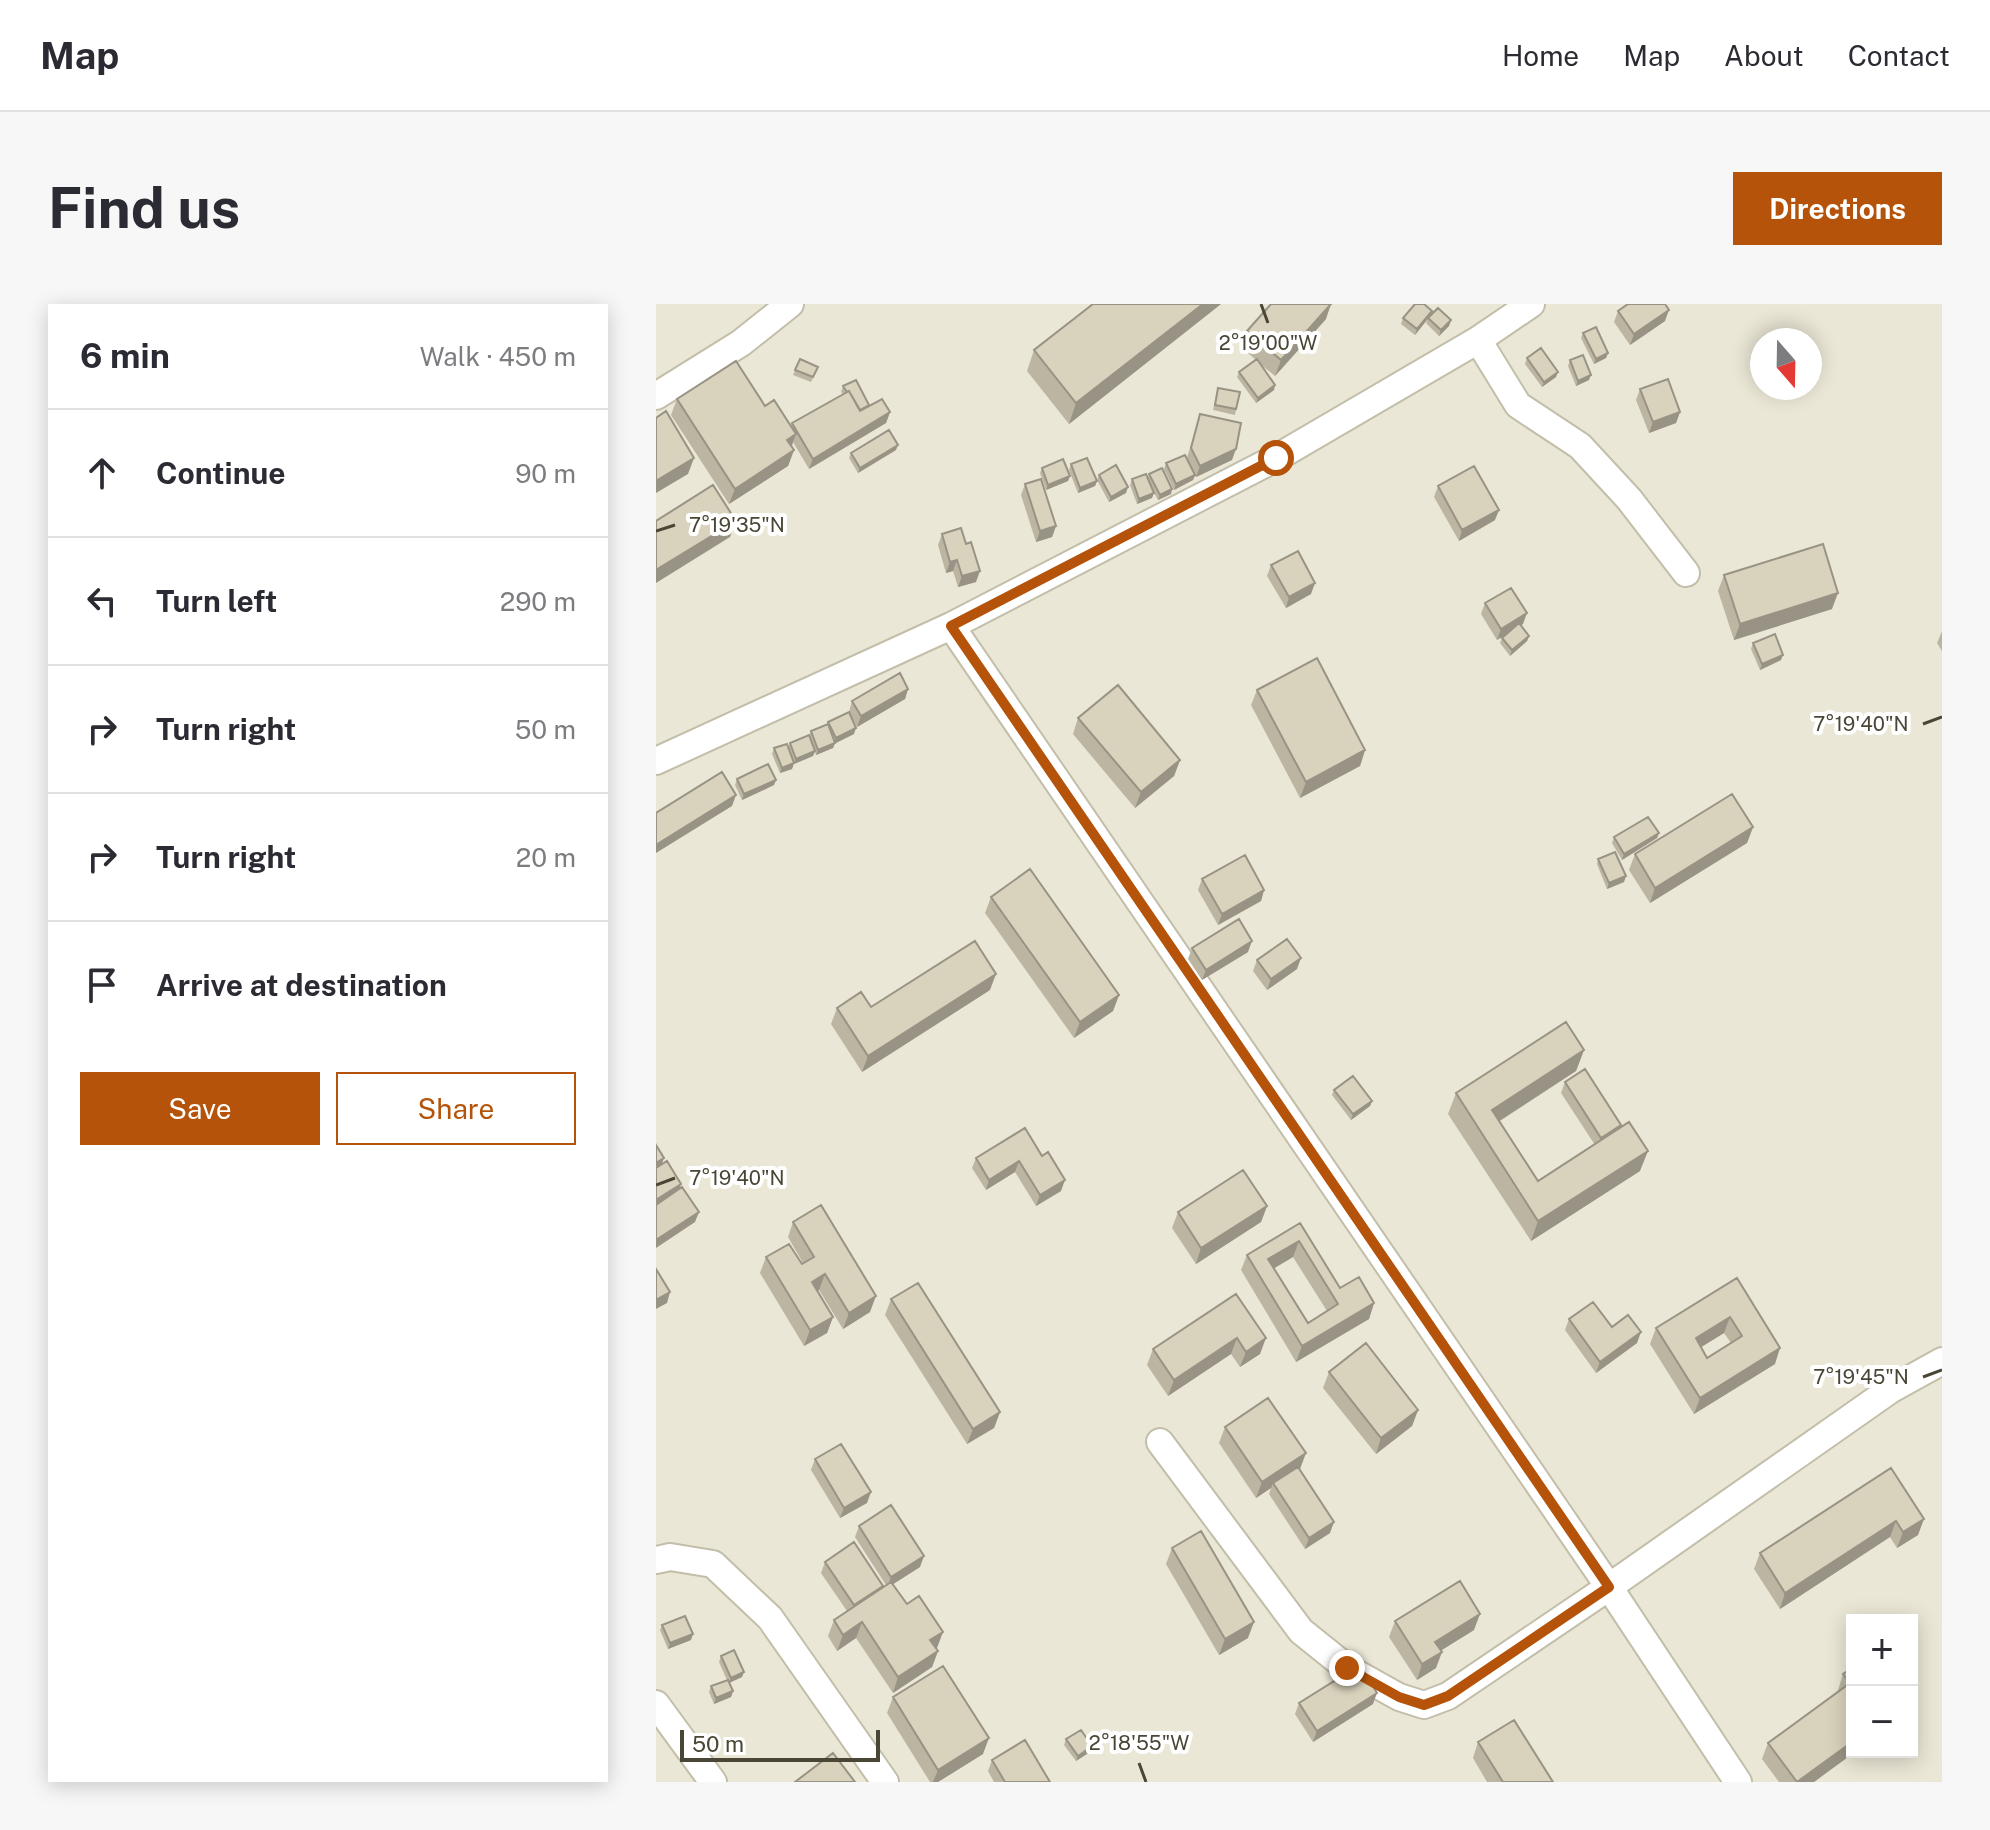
<!DOCTYPE html>
<meta charset="utf-8">
<style>
body{margin:0;font-family:"Public Sans",sans-serif;background:#f7f7f7;color:#2b2b33}
.controls{position:absolute;right:24px;bottom:24px;display:grid;overflow:hidden;border-radius:0px;box-shadow:0 4px 20px #0003}
.controls button{width:72px;height:72px;display:grid;place-items:center;padding:0;border:0;border-bottom:2px solid #e1e1e2;background:#fff;color:#2b2b33;font:40px sans-serif}
.compass{position:absolute;left:1094px;top:24px;width:72px;height:72px;border-radius:50%;background:#fff;box-shadow:0 4px 20px #0003;rotate:160deg}
.scale{position:absolute;left:24px;bottom:20px;width:200px;box-sizing:border-box;padding-left:8px;border:4px solid #4a4636;border-top:0;font-size:22px;line-height:28px;white-space:nowrap;color:#4a4636;-webkit-text-stroke:6px #fff;paint-order:stroke}
.stop{position:absolute;width:24px;height:24px;margin:-18px;border:6px solid #b45309;border-radius:50%;background:#fff}
.stop.end{background:#b45309;border-color:#fff;box-shadow:0 2px 8px #0008}
.list{margin:0;padding:0;list-style:none}
h2{display:flex;justify-content:space-between;align-items:center;height:104px;margin:0;padding:0 32px;font-size:34px}
h2 small{font-size:26px;font-weight:400;color:#7c7c81}
.list li{display:grid;grid-template-columns:52px 1fr auto;gap:24px;align-items:center;box-sizing:border-box;height:128px;padding:0 32px;border-top:2px solid #e1e1e2}
.list b{display:block;font-size:30px;white-space:nowrap}
.list em{font-size:26px;font-style:normal;color:#7c7c81}
.actions{display:flex;gap:16px;padding:24px 32px}
.actions a{flex:1;padding:18px 0;border:2px solid #b45309;border-radius:0px;text-align:center;font-size:28px;color:#b45309}
.actions .main{background:#b45309;color:#fff}
.icon{flex:none;width:44px;height:44px;fill:none;stroke:currentColor;stroke-width:2;stroke-linecap:round;stroke-linejoin:round}
.map{position:relative;flex:none;width:1286px;height:1478px;overflow:hidden;border-radius:0px}
header{display:flex;align-items:center;gap:48px;box-sizing:border-box;height:112px;padding:0 40px;background:#fff;border-bottom:2px solid #e1e1e2}
header strong{font-size:38px}
nav{display:flex;gap:44px;margin-inline-start:auto;font-size:28px}
.intro{display:flex;align-items:center;justify-content:space-between;box-sizing:border-box;height:192px;padding:0 48px}
h1{margin:0;font-size:56px}
.button{padding:20px 36px;border-radius:0px;background:#b45309;color:#fff;font-size:28px;font-weight:700}
main{display:flex;gap:48px;padding:0 48px}
aside{flex:1;background:#fff;border-radius:0px;box-shadow:0 4px 20px #0003}
.map>svg:first-child{display:block}
.residential{fill:#eae7d6;fill-rule:evenodd}
.lines{fill:none;stroke-linecap:round;stroke-linejoin:round}
.minor-casing{stroke:#c3bea9;stroke-width:30}
.minor{stroke:#fff;stroke-width:26}
.wall{fill:#bbb5a2;fill-rule:evenodd}
.shaded-wall{fill:#989384}
.building{fill:#d9d2bc;stroke:#989384;stroke-width:2;fill-rule:evenodd}
.route{stroke:#b45309;stroke-width:10}
.ticks{fill:none;stroke:#4a4636;stroke-width:3}
.ticks-label{font-size:20px;text-anchor:middle;fill:#4a4636;stroke:#fff;stroke-width:8;stroke-linejoin:round;paint-order:stroke}
</style>
<header>
<strong>Map</strong>
<nav><a>Home</a><a>Map</a><a>About</a><a>Contact</a></nav>
</header>
<div class="intro"><h1>Find us</h1><a class="button">Directions</a></div>
<main>
<aside>
<h2>6 min<small>Walk · 450 m</small></h2>
<ul class="list">
<li><svg class="icon" aria-label="ahead" viewBox="0 0 24 24"><path d="M12 20V5M6 11l6-6 6 6"/></svg><div><b>Continue</b></div><em>90 m</em></li>
<li><svg class="icon" aria-label="left" viewBox="0 0 24 24"><path d="M17 20v-9H6M10 6l-5 5 5 5"/></svg><div><b>Turn left</b></div><em>290 m</em></li>
<li><svg class="icon" aria-label="right" viewBox="0 0 24 24"><path d="M7 20v-9h11M14 6l5 5-5 5"/></svg><div><b>Turn right</b></div><em>50 m</em></li>
<li><svg class="icon" aria-label="right" viewBox="0 0 24 24"><path d="M7 20v-9h11M14 6l5 5-5 5"/></svg><div><b>Turn right</b></div><em>20 m</em></li>
<li><svg class="icon" aria-label="arrive" viewBox="0 0 24 24"><path d="M6 21V4h12l-3 4 3 4H6"/></svg><div><b>Arrive at destination</b></div></li>
</ul>
<div class="actions"><a class="main">Save</a><a>Share</a></div>
</aside>
<div class="map">
<svg width="1286" height="1478" viewBox="0 0 1286 1478">
<rect width="100%" height="100%" fill="#f6f4e8"/>
<path class="residential" d="M0 0H1286V1478H0ZM1106 36H1154V84H1106ZM1196 1316H1256V1448H1196Z"/>
<g class="lines">
<g class="minor-casing">
<path id="minor" d="M822 36 862 101 924 142 973 195 1030 269
M0 92 85 39 134 0
M295 322 953 1283 1082 1478
M0 457 295 322 620 154 822 36 875 0
M504 1138 645 1327 691 1364 743 1393 768 1401 792 1392 953 1283 1234 1086 1286 1057
M0 1256 14 1253 57 1260 114 1314 229 1478
M0 1400 57 1478"/>
</g>
<use href="#minor" class="minor"/>
</g>
<path class="wall" d="M565 0 413 120 371 67 378 46Z
M776 7 774 12 795 16 793 22 783 32 770 19 772 15 759 31 745 20 747 14Z
M962 7 1009 17 974 41 958 18Z
M670 15 619 72 603 59 618 86 600 99 581 73 583 68 600 56 585 43 591 27Z
M927 29 952 49 950 54 938 60 925 34Z
M871 54 900 73 886 83 869 60Z
M144 55 162 63 155 78 137 71Z
M914 56 933 76 920 82 912 62Z
M187 82 213 101 234 108 230 119 153 165 137 138 136 143 138 146 132 162 73 200 15 111 21 95 109 102 135 122 136 119 187 90 185 88Z
M562 84 580 105 579 111 557 106Z
M984 85 1024 108 1020 119 993 129 980 96Z
M544 110 576 156 540 173 539 172 537 176 518 186 508 165 510 159 531 154Z
M240 146 202 169 193 154 195 149Z
M415 160 441 177 439 182 422 189 413 166Z
M386 164 412 177 390 186 384 169Z
M493 170 515 190 502 196 497 187 496 194 481 200 474 181 476 175 492 174Z
M443 171 470 189 453 198 441 176Z
M369 180 400 222 396 233 380 238 365 191Z
M782 182 839 216 803 237 778 193Z
M286 230 320 278 302 283 297 267 290 269 282 241Z
M615 261 655 290 630 304 611 272Z
M1068 271 1176 305 1078 336 1062 287Z
M829 299 867 320 865 321 873 332 871 337 854 352 844 339 846 334 849 331 841 336 825 310Z
M1286 327V347L1281 339Z
M1097 339 1125 356 1104 366 1095 345Z
M252 385 249 395 201 423 193 408 198 430 179 439 177 444 160 451 159 448 157 452 138 460V459L136 465 124 469 116 450 118 444H132L134 439 153 432 155 427 171 421 172 418 193 408 196 397Z
M601 386 709 446 704 462 644 494 595 401Z
M422 414 524 456 518 472 479 504 417 430Z
M81 475 118 481 86 496 79 481Z
M1097 523 1091 539 994 599 973 566 979 550Z
M1003 529 1001 534 966 556 956 539 958 533Z
M942 555 968 578 951 585 941 560Z
M546 575 608 586 605 597 562 621 542 586Z
M335 593 463 691 457 707 418 734 329 609Z
M536 644 592 648 546 676 532 655Z
M601 656 641 665 611 686 597 667Z
M334 686 206 768 175 720 181 704 215 703Z
M928 746 920 767 844 817 882 877 939 841 905 789 909 778 965 821 964 825 984 867 875 937 792 810 800 789Z
M678 786 716 797 714 802 695 816 676 791Z
M369 824 405 887 380 902 359 868 330 886 316 864 320 854Z
M611 902 605 918 540 960 516 924 522 908Z
M137 918 214 1008 187 1025 163 986 161 987 177 1013 171 1029 148 1042 104 969 110 953 146 960 147 959 132 933Z
M644 919 684 984 718 999 713 1015 640 1058 585 966 591 951ZM637 953 671 1007 652 1019 618 964Z
M1081 974 1119 1060 1038 1110 994 1040 1000 1024ZM1068 1029 1075 1039 1051 1054 1045 1043Z
M580 990 604 1050 584 1063 575 1050 512 1092 491 1061 497 1045Z
M235 995 344 1108 338 1124 311 1140 229 1011Z
M913 1015 956 1023 981 1039 940 1069 909 1026Z
M673 1068 762 1106 756 1122 720 1150 667 1084Z
M569 1123 644 1165 674 1229 649 1245 613 1190 615 1184 600 1194 563 1139Z
M159 1155 211 1199 184 1214 155 1166Z
M1235 1164 1262 1231 1241 1244 1234 1233 1124 1305 1098 1265 1104 1249Z
M203 1222 264 1263 237 1280 282 1347 276 1363 237 1389 200 1334 181 1347 172 1332 178 1316 191 1307 165 1269 169 1258 226 1284 230 1281 199 1233Z
M516 1244 592 1334 563 1351 510 1260Z
M739 1317 818 1326 784 1347 780 1364 761 1376 733 1333Z
M6 1321 35 1336 12 1345 4 1326Z
M1195 1346H1196V1363L1191 1357Z
M65 1352 86 1373 73 1379 77 1387 75 1393 58 1400 53 1388 55 1382 71 1376 63 1358Z
M1196 1364V1448L1158 1478H1123L1106 1455 1112 1439 1183 1388 1182 1386 1187 1370Z
M237 1393 327 1450 282 1478H274L231 1409Z
M643 1399 717 1400 657 1438 639 1410Z
M410 1435 436 1442 434 1448 420 1457 408 1441Z
M822 1438 897 1478H831L817 1454Z
M336 1456 394 1478H338L332 1467Z"/>
<path class="shaded-wall" d="M547 0H565L413 120 420 99Z
M675 0 670 15 619 72 625 56Z
M1013 6 1009 17 974 41 978 30Z
M776 7 774 12 759 31 761 25Z
M795 16 793 22 783 32 785 26Z
M952 49 950 54 938 60 940 55Z
M902 68 900 73 886 83 888 78Z
M935 71 933 76 920 82 922 77Z
M619 81 618 86 600 99 602 94Z
M234 108 230 119 153 165 157 155Z
M1024 108 1020 119 993 129 997 118Z
M140 130 134 146 131 136Z
M242 141 240 146 202 169 204 164Z
M580 145 576 156 540 173 544 162Z
M138 146 132 162 73 200 79 185Z
M38 154 32 170 0 189V177Z
M539 171 537 176 518 186 520 180Z
M414 172 412 177 390 186 392 181Z
M441 177 439 182 422 189 424 184Z
M472 183 470 189 453 198 455 193Z
M516 185 515 190 502 196 504 191Z
M498 189 496 194 481 200 483 195Z
M843 206 839 216 803 237 806 226Z
M80 217 74 233 0 279V266Z
M400 222 396 233 380 238 384 227Z
M301 256 297 267 290 269 294 258Z
M324 267 320 278 302 283 306 272Z
M659 279 655 290 630 304 633 293Z
M1182 289 1176 305 1078 336 1084 320Z
M871 309 867 320 841 336 845 325Z
M873 332 871 337 854 352 856 346Z
M1127 351 1125 356 1104 366 1106 360Z
M252 385 249 395 201 423 205 412Z
M200 424 198 430 178 440 180 434Z
M179 439 177 444 160 451 162 446Z
M709 446 704 462 644 494 650 478Z
M159 447 157 452 138 460 140 455Z
M524 456 518 472 479 504 485 488Z
M138 459 136 465 124 469 126 464Z
M120 476 118 481 86 496 88 490Z
M80 491 76 502 0 549V541Z
M1097 523 1091 539 994 599 999 584Z
M1003 529 1001 534 966 556 968 550Z
M970 572 968 578 951 585 953 579Z
M608 586 605 597 562 621 566 610Z
M596 637 592 648 546 676 550 666Z
M645 654 641 665 611 686 615 675Z
M340 670 334 686 206 768 212 752Z
M463 691 457 707 418 734 424 718Z
M928 746 920 767 829 826 836 806Z
M716 797 714 802 695 816 697 810Z
M965 821 961 831 941 844 945 834Z
M992 847 984 867 875 937 882 917Z
M8 854 4 865 0 867V859Z
M363 857 359 868 330 886 333 876Z
M409 876 405 887 380 902 384 891Z
M25 880 22 891 0 904V896Z
M611 902 605 918 540 960 545 944Z
M43 908 39 918 0 944V936Z
M643 937 637 953 607 971 612 955Z
M169 970 163 986 150 994 156 978Z
M14 988 11 999 0 1005V996Z
M220 992 214 1008 187 1025 193 1009Z
M718 999 713 1015 640 1058 646 1042Z
M177 1013 171 1029 148 1042 154 1026Z
M1074 1013 1068 1029 1034 1050 1040 1034Z
M985 1028 981 1039 940 1069 944 1058Z
M581 1034 575 1050 512 1092 518 1076Z
M610 1034 604 1050 584 1063 590 1048Z
M1124 1044 1119 1060 1038 1110 1044 1094Z
M762 1106 756 1122 720 1150 725 1134Z
M344 1108 338 1124 311 1140 317 1125Z
M650 1149 644 1165 618 1182 617 1179 615 1184 600 1194 606 1178Z
M215 1188 211 1199 184 1214 188 1204Z
M1268 1215 1262 1231 1241 1244 1247 1228Z
M1240 1217 1234 1233 1124 1305 1129 1289Z
M678 1218 674 1229 649 1245 653 1234Z
M268 1252 264 1263 231 1284 235 1273Z
M824 1310 818 1326 773 1354 779 1338Z
M206 1318 200 1334 181 1347 187 1331Z
M598 1318 592 1334 563 1351 569 1335Z
M287 1328 281 1344 269 1352 274 1336Z
M37 1330 35 1336 12 1345 14 1339Z
M282 1347 276 1363 237 1389 242 1373Z
M786 1348 780 1364 761 1376 766 1360Z
M88 1368 86 1373 73 1379 75 1374Z
M77 1387 75 1393 58 1400 60 1394Z
M721 1389 717 1400 657 1438 661 1427Z
M333 1434 327 1450 282 1478H277L282 1466Z
M1196 1438V1448H1199L1158 1478H1141Z
M436 1442 434 1448 420 1457 422 1452Z"/>
<path class="building" d="M437 0H547L420 99 378 46Z
M615 0H675L625 56 591 27Z
M759 0H768L776 7 761 25 747 14Z
M972 0H1009L1013 6 978 30 962 7Z
M782 4 795 16 785 26 772 14Z
M940 23 952 49 940 55 927 29Z
M885 44 902 68 888 78 871 54Z
M927 51 935 71 922 77 914 56Z
M144 55 162 63 157 73 139 66Z
M601 55 619 81 602 94 583 68Z
M80 57 109 102 118 96 140 130 131 136 138 146 79 185 21 95Z
M1012 75 1024 108 997 118 984 85Z
M200 76 213 101 204 106 193 87 191 88 187 82Z
M562 84 584 88 580 105 559 101Z
M193 87 204 107 226 95 234 108 157 155 136 119Z
M10 107 38 154 0 177V114Z
M544 110 585 119 580 145 544 162 535 144Z
M233 126 242 141 204 164 195 149Z
M529 151 539 171 520 180 510 159Z
M431 154 441 177 424 184 415 160Z
M407 155 414 172 392 181 386 164Z
M460 161 472 183 455 193 443 171Z
M818 162 843 206 806 226 782 182Z
M506 164 516 185 504 191 493 170Z
M490 170 498 189 483 195 476 175Z
M385 175 400 222 384 227 369 180Z
M57 181 80 217 0 266V217Z
M305 224 310 240 315 238 324 267 306 272 301 256 294 258 286 230Z
M1167 240 1182 289 1084 320 1068 271Z
M642 247 659 279 633 293 615 261Z
M855 284 871 309 845 325 829 299Z
M863 319 873 332 856 346 846 334Z
M1119 330 1127 351 1106 360 1097 339Z
M661 354 709 446 650 478 601 386Z
M244 369 252 385 205 412 196 397Z
M462 381 524 456 485 488 422 414Z
M193 408 200 424 180 434 172 418Z
M172 420 179 439 162 446 155 427Z
M153 431 159 447 140 455 134 439Z
M131 440 138 459 126 464 118 444Z
M112 460 120 476 88 490 81 475Z
M66 468 80 491 0 541V509Z
M1076 490 1097 523 999 584 979 550Z
M992 513 1003 529 968 550 958 533Z
M959 548 970 572 953 579 942 555Z
M589 551 608 586 566 610 546 575Z
M374 565 463 691 424 718 335 593Z
M583 615 596 637 550 666 536 644Z
M631 635 645 654 615 675 601 656Z
M319 637 340 670 212 752 181 704 205 688 215 703Z
M910 718 928 746 836 806 882 877 973 818 992 847 882 917 800 789Z
M929 765 965 821 945 834 909 778Z
M697 772 716 797 697 810 678 786Z
M369 824 386 852 392 848 409 876 384 891 363 857 333 876 320 854Z
M0 841 8 854 0 859Z
M11 857 25 880 0 896V864Z
M587 866 611 902 545 944 522 908Z
M26 883 43 908 0 936V901Z
M165 901 220 992 193 1009 169 970 156 978 177 1013 154 1026 110 953 133 940 146 960 158 953 137 918Z
M644 919 684 984 703 973 718 999 646 1042 591 951ZM643 937 682 1000 652 1019 612 955Z
M0 965 14 988 0 996Z
M1081 974 1124 1044 1044 1094 1000 1024ZM1074 1013 1086 1032 1051 1054 1040 1034Z
M262 979 344 1108 317 1125 235 995Z
M580 990 610 1034 590 1048 581 1034 518 1076 497 1045Z
M937 998 956 1023 972 1011 985 1028 944 1058 913 1015Z
M710 1039 762 1106 725 1134 673 1068Z
M612 1094 650 1149 606 1178 569 1123Z
M185 1140 215 1188 188 1204 159 1155Z
M642 1163 678 1218 653 1234 617 1179Z
M1235 1164 1268 1215 1247 1228 1240 1217 1129 1289 1104 1249Z
M235 1201 268 1252 235 1273 203 1222Z
M545 1227 598 1318 569 1335 516 1244Z
M198 1238 227 1282 198 1301 169 1258Z
M804 1277 824 1310 779 1338 786 1348 766 1360 739 1317Z
M235 1278 251 1300 263 1292 287 1328 274 1336 282 1347 242 1373 206 1318 187 1331 178 1316Z
M29 1312 37 1330 14 1339 6 1321Z
M78 1346 88 1368 75 1374 65 1352Z
M704 1361 721 1389 661 1427 643 1399Z
M287 1362 333 1434 282 1466 237 1393Z
M1196 1364V1438L1141 1478 1112 1439 1194 1379 1187 1370Z
M72 1376 77 1387 60 1394 55 1382Z
M858 1416 897 1478H847L822 1438Z
M425 1426 436 1442 422 1452 410 1435Z
M369 1436 394 1478H349L336 1456Z
M177 1449 199 1478H139Z"/>
<g class="lines">
<path class="route" d="M620 154 295 322 953 1283 792 1392 768 1401 743 1393 691 1364"/>
</g>
<path class="ticks" d="M605 0 612 19M0 227 19 221M1267 420 1286 413M0 881 19 874M1267 1073 1286 1066M483 1459 490 1478"/>
<g class="ticks-label">
<text x="612" y="46">2°19'00"W</text>
<text x="81" y="228">7°19'35"N</text>
<text x="1205" y="427">7°19'40"N</text>
<text x="81" y="881">7°19'40"N</text>
<text x="1205" y="1080">7°19'45"N</text>
<text x="483" y="1446">2°18'55"W</text>
</g>
</svg>
<div class="controls">
<button>+</button>
<button>−</button>
</div>
<svg class="compass" viewBox="-18 -18 36 36"><path d="M0-13l5 13h-10z" fill="#e53935"/><path d="M0 13l5-13h-10z" fill="#7c7c81"/></svg>
<div class="scale">50 m</div>
<div class="stop" style="left:620px;top:154px"></div>
<div class="stop end" style="left:691px;top:1364px"></div>
</div>
</main>
